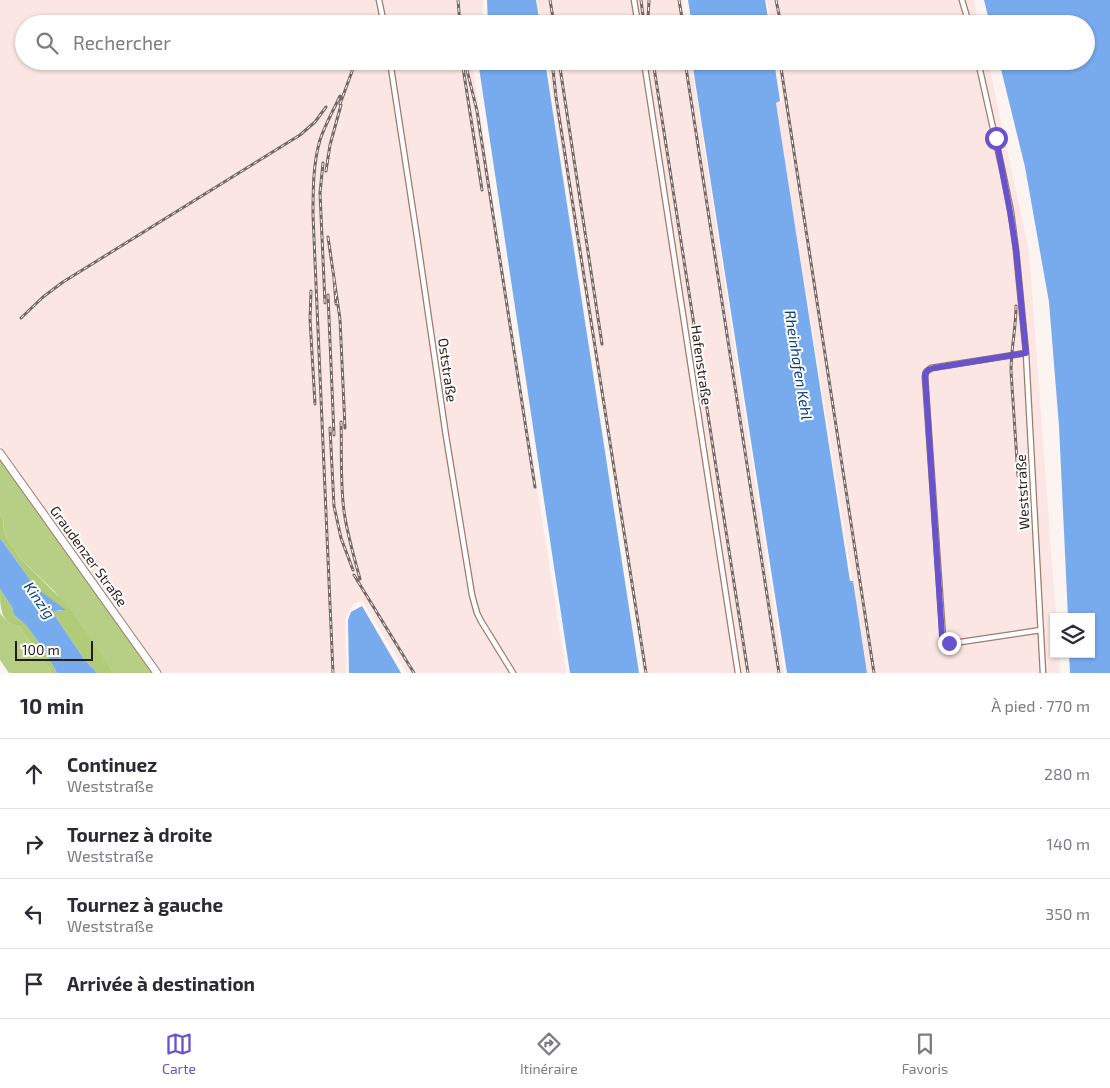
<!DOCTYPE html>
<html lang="fr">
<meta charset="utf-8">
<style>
body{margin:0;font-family:"Exo 2",sans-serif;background:#f7f7f7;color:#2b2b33}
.controls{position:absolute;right:15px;bottom:15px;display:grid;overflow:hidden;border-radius:0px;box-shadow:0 1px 4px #0004}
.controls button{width:45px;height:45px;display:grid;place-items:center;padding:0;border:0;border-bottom:1px solid #e1e1e2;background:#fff;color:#2b2b33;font:25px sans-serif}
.scale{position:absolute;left:15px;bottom:12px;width:78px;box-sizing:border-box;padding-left:5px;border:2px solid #271b15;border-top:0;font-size:14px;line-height:18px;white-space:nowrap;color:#271b15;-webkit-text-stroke:4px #fff;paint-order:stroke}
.stop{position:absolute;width:15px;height:15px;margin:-11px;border:4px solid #6953cd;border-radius:50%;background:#fff}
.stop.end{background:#6953cd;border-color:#fff;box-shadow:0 1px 5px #0008}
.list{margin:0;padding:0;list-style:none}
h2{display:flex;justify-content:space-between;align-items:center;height:65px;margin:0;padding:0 20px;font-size:21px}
h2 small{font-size:16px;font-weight:400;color:#7c7c81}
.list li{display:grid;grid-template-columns:32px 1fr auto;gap:15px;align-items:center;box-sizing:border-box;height:70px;padding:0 20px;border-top:1px solid #e1e1e2}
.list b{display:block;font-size:19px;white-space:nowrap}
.list p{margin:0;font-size:16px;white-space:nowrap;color:#7c7c81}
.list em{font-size:16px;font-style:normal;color:#7c7c81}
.icon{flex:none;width:28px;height:28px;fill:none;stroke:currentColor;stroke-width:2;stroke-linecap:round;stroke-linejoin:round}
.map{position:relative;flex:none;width:1110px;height:673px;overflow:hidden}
.search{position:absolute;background:#fff;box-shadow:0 1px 4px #0004;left:15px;right:15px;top:15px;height:55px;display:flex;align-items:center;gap:12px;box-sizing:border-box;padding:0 18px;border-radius:28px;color:#7c7c81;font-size:19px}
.sheet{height:345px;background:#fff}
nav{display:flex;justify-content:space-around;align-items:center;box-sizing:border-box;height:70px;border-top:1px solid #e1e1e2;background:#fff;font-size:14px;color:#7c7c81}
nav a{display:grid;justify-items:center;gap:2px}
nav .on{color:#6953cd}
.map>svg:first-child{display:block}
.industrial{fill:#fce6e4}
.green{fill:#b6cf84}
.forest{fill:#b1cc79}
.water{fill:#77abee}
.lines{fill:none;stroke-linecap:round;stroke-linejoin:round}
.street-casing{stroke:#9c7c6d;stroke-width:7}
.secondary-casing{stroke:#9c7c6d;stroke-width:9}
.street{stroke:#fff;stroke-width:4.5}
.secondary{stroke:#fff;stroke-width:7}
.rail-casing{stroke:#736864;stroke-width:3}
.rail{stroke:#fff;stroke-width:1;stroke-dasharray:4;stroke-linecap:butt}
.route{stroke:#6953cd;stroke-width:6}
.labels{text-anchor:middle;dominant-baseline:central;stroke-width:4;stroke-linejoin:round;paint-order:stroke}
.street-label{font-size:14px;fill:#271b15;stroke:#fff}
.water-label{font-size:15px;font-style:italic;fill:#0a407b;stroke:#fff}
</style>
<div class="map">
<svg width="1110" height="673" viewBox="0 0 1110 673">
<rect width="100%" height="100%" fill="#fcf4f1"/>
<path class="industrial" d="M0 0H483V21L467 24H24V61H472L503 270 566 673H407L362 600 353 605 345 619 346 673H161L0 446Z
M537 0H682L685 24H541Z
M767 0H974L979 24H771Z
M547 61H691L784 673H644L621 519Z
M777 61H988L1029 251 1056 617H1054V654H1059L1060 673H867L776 103 783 102Z"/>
<path class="green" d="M0 457 154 673H114L55 592 20 558 7 539 4 529 3 519 0 513Z
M0 613C7 622 9 624 19 626L49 668 51 673H9L0 660Z"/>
<path class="forest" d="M0 513 3 519 4 529 7 539 20 558 66 604 114 673H97L84 659 53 613V611H62L36 588 0 538Z
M0 589 12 607 14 615 26 625 45 651 57 673H51L49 668 19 626C0 625 0 605 0 589Z"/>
<path class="water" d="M487 0H536L540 24H476L488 23Z
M688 0H765L769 24H686L685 20 691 19Z
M984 0H1110V673H1070L1069 654H1091V617H1068L1059 426 1049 302 1025 167 999 61H1086V24H990Z
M478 61H545L639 673H570Z
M692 61H774L780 101 776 103 850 581H853L867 673H787Z
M0 538 36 588 66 610 54 611 53 613 84 659 97 673H57L45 651 26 625 14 615 12 607 0 589Z
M362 606 401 673H349L348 620 351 612Z"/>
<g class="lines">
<g class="street-casing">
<path id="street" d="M379 0 384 24
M634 0 638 24
M962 0 969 24
M390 61 417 237 446 436 472 595 477 613 481 621 513 673
M644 61 738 673
M978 61 1003 173 1011 212 1016 250 1026 353 1043 673
M1026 353 931 368 926 372 925 377 943 638 949 643H954L1041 630"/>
</g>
<g class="secondary-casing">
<path id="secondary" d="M0 453 157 673"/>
</g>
<use href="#street" class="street"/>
<use href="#secondary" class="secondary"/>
<g class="rail-casing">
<path id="rail" d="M458 0 460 24
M550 0 554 24
M641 0 644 24
M679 0 683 24
M776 0 781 24
M648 19 649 0
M462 61 482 190
M552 61 556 97 646 673
M559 61 602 344
M653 61 748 673
M685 61 779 673
M780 61 874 673
M467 70 477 111 535 487
M340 104 354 66
M323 163 320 193 325 303
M326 171 330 145 341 105
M328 237 340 319 345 428
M334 279 336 304
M311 291 310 319 315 404
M328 295 334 435
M1016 306C1016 328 1011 349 1011 371L1018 476
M21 318 43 297 63 282 300 135 315 122 326 107
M341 422C342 451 340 481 344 511 347 534 354 556 360 579
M330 428 334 506 341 538 353 570
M354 575 414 673
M333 673 313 215C313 190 313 164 320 140 325 125 333 111 340 96"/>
</g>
<use href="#rail" class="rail"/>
</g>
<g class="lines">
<path class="route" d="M949 643 944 640 942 636 925 374 928 370 934 368 1026 353 1016 250 1010 212 996 138"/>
</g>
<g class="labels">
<g class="street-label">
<text transform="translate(702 365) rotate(82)">Hafenstraße</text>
<text transform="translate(448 370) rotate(82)">Oststraße</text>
<text transform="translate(1022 492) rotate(-93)">Weststraße</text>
<text transform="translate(89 556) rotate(54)">Graudenzer Straße</text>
</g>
<g class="water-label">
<text transform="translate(799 365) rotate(81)">Rheinhafen Kehl</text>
<text transform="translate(40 600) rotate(55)">Kinzig</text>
</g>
</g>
</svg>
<div class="controls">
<button><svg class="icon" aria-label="layers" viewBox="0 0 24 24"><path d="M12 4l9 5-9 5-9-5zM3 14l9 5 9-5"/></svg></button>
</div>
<div class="scale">100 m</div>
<div class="stop" style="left:996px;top:138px"></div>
<div class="stop end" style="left:949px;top:643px"></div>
<div class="search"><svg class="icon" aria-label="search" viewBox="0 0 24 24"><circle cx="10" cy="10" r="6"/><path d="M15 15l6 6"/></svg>Rechercher</div>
</div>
<section class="sheet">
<h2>10 min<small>À pied · 770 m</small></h2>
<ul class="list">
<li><svg class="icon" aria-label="ahead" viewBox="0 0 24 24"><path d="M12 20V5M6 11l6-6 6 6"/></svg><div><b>Continuez</b><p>Weststraße</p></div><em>280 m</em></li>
<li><svg class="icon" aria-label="right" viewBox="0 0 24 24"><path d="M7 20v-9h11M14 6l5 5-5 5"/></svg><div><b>Tournez à droite</b><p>Weststraße</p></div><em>140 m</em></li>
<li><svg class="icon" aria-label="left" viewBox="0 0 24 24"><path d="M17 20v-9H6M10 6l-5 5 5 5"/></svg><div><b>Tournez à gauche</b><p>Weststraße</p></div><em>350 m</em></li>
<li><svg class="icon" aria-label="arrive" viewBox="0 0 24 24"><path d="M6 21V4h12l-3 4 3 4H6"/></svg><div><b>Arrivée à destination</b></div></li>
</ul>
</section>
<nav>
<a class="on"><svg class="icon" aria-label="map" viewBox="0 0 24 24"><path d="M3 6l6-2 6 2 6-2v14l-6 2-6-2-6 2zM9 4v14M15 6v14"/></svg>Carte</a>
<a><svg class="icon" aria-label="directions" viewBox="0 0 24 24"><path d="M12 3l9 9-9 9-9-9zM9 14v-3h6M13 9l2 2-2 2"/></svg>Itinéraire</a>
<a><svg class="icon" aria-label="saved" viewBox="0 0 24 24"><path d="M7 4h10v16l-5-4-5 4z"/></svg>Favoris</a>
</nav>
